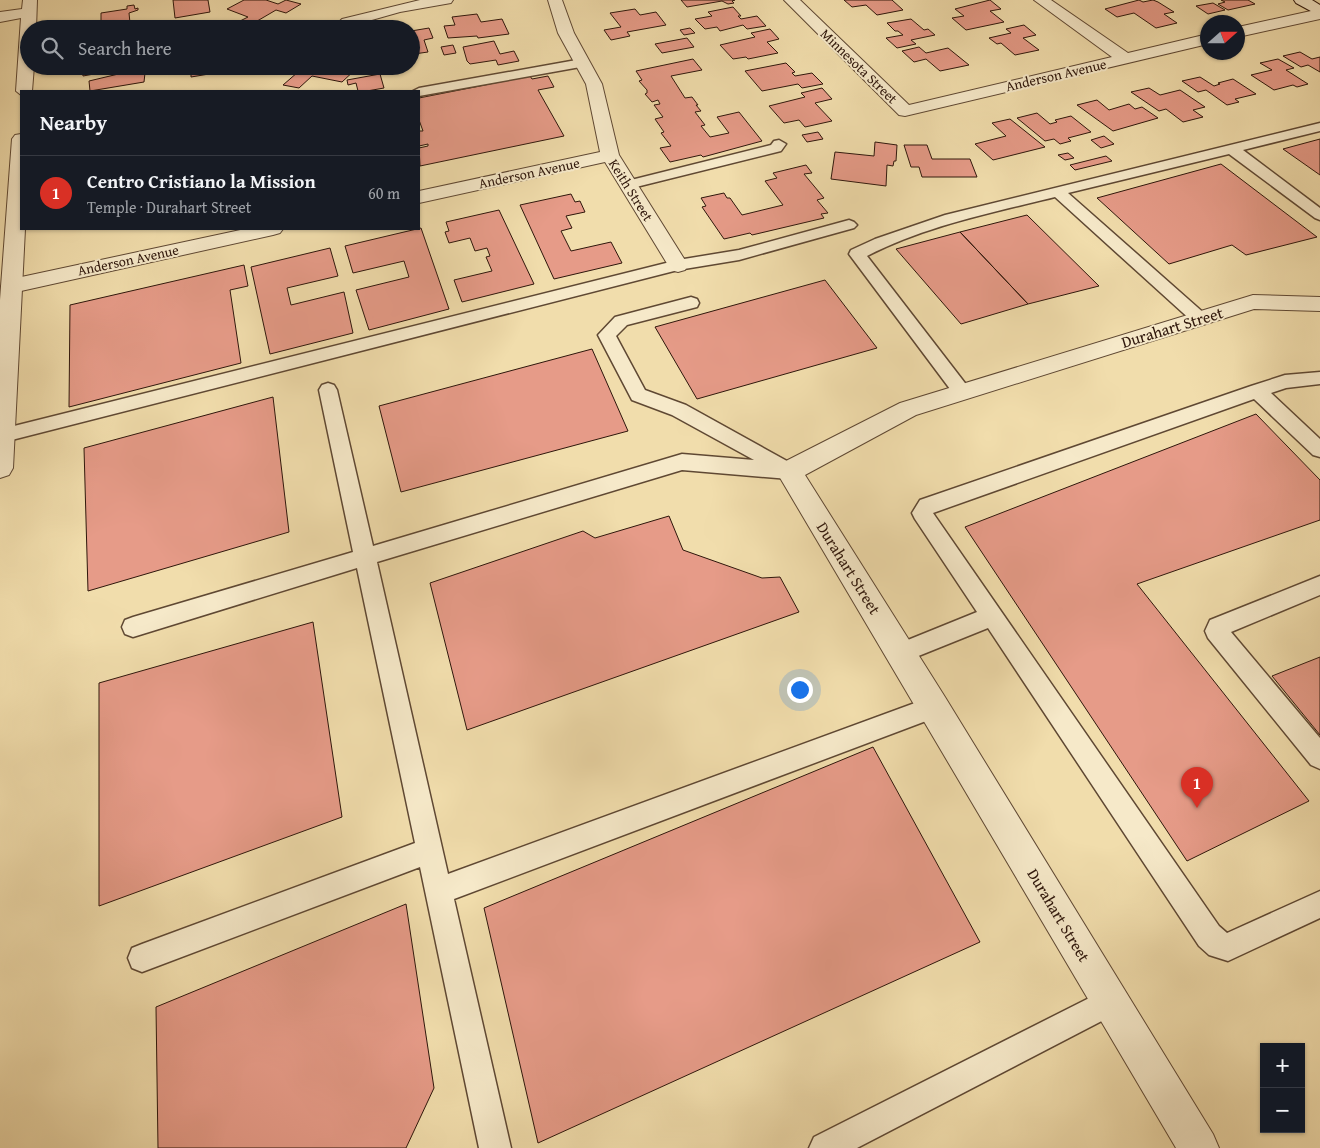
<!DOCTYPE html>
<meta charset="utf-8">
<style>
body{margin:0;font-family:"Gentium Book Plus",serif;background:#242831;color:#f1f3f6}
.controls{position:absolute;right:15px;bottom:15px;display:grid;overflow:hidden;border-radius:0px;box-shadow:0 1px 4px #0004}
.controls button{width:45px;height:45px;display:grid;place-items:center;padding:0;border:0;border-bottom:1px solid #363941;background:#171b24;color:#f1f3f6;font:25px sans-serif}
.compass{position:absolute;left:1200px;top:15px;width:45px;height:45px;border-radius:50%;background:#171b24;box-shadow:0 1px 4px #0004;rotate:69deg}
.you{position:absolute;left:799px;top:689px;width:18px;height:18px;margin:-12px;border:4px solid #fff;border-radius:50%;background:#1a73e8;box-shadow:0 0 0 8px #1a73e833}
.badge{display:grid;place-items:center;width:32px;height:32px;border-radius:50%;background:#d93025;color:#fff;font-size:16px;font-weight:700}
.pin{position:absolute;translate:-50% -41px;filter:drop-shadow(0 1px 2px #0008)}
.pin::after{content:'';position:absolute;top:26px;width:18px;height:15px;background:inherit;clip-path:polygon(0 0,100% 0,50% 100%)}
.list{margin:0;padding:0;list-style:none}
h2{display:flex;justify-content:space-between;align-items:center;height:65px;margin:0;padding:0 20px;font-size:21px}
h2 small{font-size:16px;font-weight:400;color:#9ea1a6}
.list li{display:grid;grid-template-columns:32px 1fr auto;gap:15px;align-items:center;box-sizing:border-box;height:75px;padding:0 20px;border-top:1px solid #363941}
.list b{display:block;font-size:19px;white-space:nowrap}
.list p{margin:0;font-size:16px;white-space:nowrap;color:#9ea1a6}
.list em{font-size:16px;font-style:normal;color:#9ea1a6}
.icon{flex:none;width:28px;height:28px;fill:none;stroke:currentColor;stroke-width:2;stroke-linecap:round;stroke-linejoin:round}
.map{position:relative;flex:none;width:1320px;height:1148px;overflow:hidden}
.search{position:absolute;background:#171b24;box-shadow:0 1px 4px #0004;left:20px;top:20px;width:400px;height:55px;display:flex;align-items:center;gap:12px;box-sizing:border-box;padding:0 18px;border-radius:28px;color:#9ea1a6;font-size:19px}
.panel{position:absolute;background:#171b24;box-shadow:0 1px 4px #0004;left:20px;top:90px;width:400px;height:140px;border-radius:0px}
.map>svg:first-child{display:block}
.building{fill:#e69b88;stroke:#2e160b}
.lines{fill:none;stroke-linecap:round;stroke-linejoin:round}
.service-casing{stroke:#5f4833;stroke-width:3}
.minor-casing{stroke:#5f4833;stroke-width:2}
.tertiary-casing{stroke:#5f4833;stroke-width:2}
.secondary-casing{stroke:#2e160b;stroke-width:2}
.service{fill:#f6e9c9;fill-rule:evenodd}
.minor{fill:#f6e9c9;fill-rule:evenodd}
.tertiary{fill:#f6e9c9;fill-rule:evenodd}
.secondary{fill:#f6e9c9;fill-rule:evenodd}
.labels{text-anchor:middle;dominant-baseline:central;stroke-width:4;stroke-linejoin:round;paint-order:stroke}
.far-street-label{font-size:14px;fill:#2e160b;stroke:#f6e9c9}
.street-label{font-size:16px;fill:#2e160b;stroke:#f6e9c9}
</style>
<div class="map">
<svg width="1320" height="1148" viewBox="0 0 1320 1148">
<rect width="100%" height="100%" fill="#f1ddac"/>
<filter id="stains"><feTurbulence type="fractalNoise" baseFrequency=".004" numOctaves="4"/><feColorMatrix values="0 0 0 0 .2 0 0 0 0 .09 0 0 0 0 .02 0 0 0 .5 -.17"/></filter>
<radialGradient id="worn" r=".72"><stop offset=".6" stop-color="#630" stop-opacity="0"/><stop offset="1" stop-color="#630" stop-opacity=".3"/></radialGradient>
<path class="building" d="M173 0H208L210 12 175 18Z
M244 0H266L278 4 286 0 301 4 286 13 276 10 247 27 236 23 248 17 227 9Z
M681 0H735L732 1 734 3 728 4 722 1 687 7Z
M844 0H892L903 10 877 15 866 5 852 7Z
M990 0 1001 9 990 11 1004 22 966 30 952 18 964 16 955 9Z
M1139 0 1143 2 1153 0 1158 2 1174 12 1164 14 1177 23 1156 28 1134 13 1117 17 1105 9Z
M1221 0H1248L1255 4 1228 10 1218 4 1225 2Z
M1213 3 1225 10 1208 14 1196 6Z
M134 5 135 9 138 8V10L129 13 130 23 95 28V23L101 22V13L127 9V6Z
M733 7 741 16H738L741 19 757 16 766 26 747 29 743 25 720 31 717 27 705 29 695 19 712 16 708 12Z
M635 9 640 15 656 12 666 25 627 32 630 36 611 40 604 30 621 27 610 13Z
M477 14 481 22 502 19 509 34 478 38 477 36 448 38 444 26 455 25 452 17Z
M911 19 924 30 928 29 935 35 911 40 916 44 897 48 886 38 903 35 898 31H895L887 23Z
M1024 25 1036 35 1023 38 1039 50 1015 55 1001 43 997 44 989 38 1011 33 1006 29Z
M429 28 433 38 424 40 428 52 414 54V52H411V31Z
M690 28 695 33 684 35 680 30Z
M770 29 779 39 767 42 778 53 748 59 746 57 733 59 720 45 755 37 751 33Z
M687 38 694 47 662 53 655 44Z
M494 41 500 54 514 51 519 61 498 65 496 60 470 64 467 61 463 47Z
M453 45 456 53 444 55 441 47Z
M919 47 926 53 948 48 969 65 940 71 926 59 914 62 902 51Z
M1300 52 1312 59 1320 57V72L1308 65 1301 67 1283 56Z
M693 59 702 70 671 76 685 98 692 97 698 105H696L701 111 695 112 705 125 701 126 710 137 729 133 717 117 739 112 762 141 703 157 701 155 670 162 660 148 671 146 661 133 664 132 655 119 663 117 654 105 660 104 658 100 652 102 645 94 647 93V90L639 81 642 80 636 71Z
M1278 59 1294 68 1286 70 1308 84 1297 87 1293 85 1274 90 1251 75 1272 70 1260 63Z
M786 63 795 72 792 73 795 76 812 73 823 84 802 88 798 84 762 91 745 71Z
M80 66H138L83 76 82 69 87 67 80 68Z
M217 66 221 72 191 77V71Z
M309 66H348L357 68 342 82 312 76 299 88 283 85 298 72 302 73Z
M131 71 145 73 144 82 90 91 89 81Z
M380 74 384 88 367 91H358L356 83 348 85 347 80Z
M530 76 532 79 548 76 554 87 538 90 564 136 420 166 419 148 428 146V144L419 146V131H423L419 120V98Z
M1200 77 1214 86 1220 84 1218 83 1233 79 1256 94 1235 99 1239 102 1227 105 1206 90 1198 92 1182 81Z
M822 88 832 99 815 103 832 121 805 127 799 120 784 123 769 106 805 97 801 93Z
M1149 88 1160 95 1180 90 1205 107 1193 110 1203 117 1183 122 1166 109 1159 111 1131 92Z
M1097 100 1109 110 1129 104 1135 109 1142 107 1158 118 1113 131 1077 105Z
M1037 113 1050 124 1057 122 1055 120 1071 116 1091 132 1068 138 1071 141 1060 144 1054 139 1045 141 1017 118Z
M1010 119 1045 147 993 160 975 144 1006 136 992 123Z
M818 132 823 139 807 142 802 135Z
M1104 136 1114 144 1101 148 1091 140Z
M1320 139V175L1283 149Z
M875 142 897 145 896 161H894L893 166 887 165 886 186 831 179 835 152 874 156Z
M904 145H927L932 159H970L977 177H922L919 167H911Z
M1068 153 1074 158 1065 160 1058 155Z
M1106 156 1112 161 1075 170 1070 165Z
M1221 164 1317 237 1246 255 1232 245 1169 264 1097 198Z
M806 165 812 173 804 174 824 198 817 200 828 213 821 214 824 218 752 235 750 233 724 239 702 207 706 206 701 198 724 193 727 198H730L742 215 783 205 765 181 777 178 773 173Z
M571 194 575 202 580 201 585 212 566 216 572 228 561 231 571 251 611 242 622 263 554 279 520 205Z
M499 210 534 284 462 302 454 280 492 271 486 257 490 256 487 248 475 251 470 238 449 243 445 232 449 231 446 222Z
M1027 215 1099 286 1028 304 960 232Z
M421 228 449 309 369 330 356 290 409 277 404 261 353 273 345 246Z
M960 232 1028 304 961 324 896 249Z
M330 248 338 276 287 288 291 305 344 292 353 333 270 354 251 267Z
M244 265 248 286 230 290 241 363 69 407 70 305Z
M825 280 877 348 697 399 655 327Z
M592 349 628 431 401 492 379 406Z
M273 397 289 532 88 591 84 448Z
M1256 414 1320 480V520L1137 584 1309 801 1187 861 965 527Z
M669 516 683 550 762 578 780 577 799 612 467 730 430 583 583 531 595 538Z
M313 622 342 817 99 906V683Z
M1320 657V735L1272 676Z
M873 747 980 942 538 1143 484 908Z
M406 904 434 1088 406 1148H158L156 1007Z"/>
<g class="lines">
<g class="service-casing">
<path id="service" d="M582 59 588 63 586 66 419 96V91H413L419 88Z
M1320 123V131L1243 150 1320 208V220L1315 218 1229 154 1068 193 1205 314 1207 318 1205 322 1199 324 1193 322 1055 197C991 213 925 226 867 256L968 387 971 392 968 397 962 399 956 397 849 254 851 250 875 239 945 215Z
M779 140 786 144 781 151 628 189 623 188 621 185 623 182 771 145 774 141Z
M849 220 854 222 857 225 854 228 739 260 678 270 0 443V429H2L678 260 739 250Z
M691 297 697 299 699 303 697 307 627 325 616 336 645 390 686 405 796 466 799 471 796 476 789 479 682 470 377 562 448 874 934 696 942 699 946 707 942 715 934 718 454 899 511 1148H479L420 867 142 972 132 968 128 958 132 948 142 944 415 843 357 568 133 637 125 634 122 627 125 620 133 617 353 552 319 390 322 385 328 383 334 385 337 390 373 546 682 454 754 460 672 415 632 400 598 335 615 317Z
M1320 372V384L1286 388 1271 393 1320 439V457L1313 455 1254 399 933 513 1219 926 1227 933 1320 891V918L1228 961 1209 955 1199 946 988 628 901 663 893 660 890 653 893 646 977 612 915 519 912 513 920 500 1251 386 1285 375Z
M1320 576V595L1231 632 1320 738V769L1311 765 1208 638 1205 631 1210 620Z
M1111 987 1121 991 1125 1001 1121 1011 857 1148H809L814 1137Z"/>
</g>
<g class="minor-casing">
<path id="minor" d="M420 0H453L451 3 400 12 347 27 342 25 339 22 342 19Z
M548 0H562L574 33 602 84 619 155 688 265 685 270 678 272 671 270 605 162 419 203V191L600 152 586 84 558 33Z
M784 0H800L909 105 1112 57 1034 0H1051L1128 53 1208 34V44L905 116 899 115Z
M1320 9V19L1238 37V27Z
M245 229H283L280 233 273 235 12 293 5 291 1 286 5 281 12 279Z
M1253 295 1320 297V311L1254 309 916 415 805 475 945 697 1213 1134 1219 1148H1176L776 471 780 464 900 403Z"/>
</g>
<g class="tertiary-casing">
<path id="tertiary" d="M23 0H37L36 29H29V66H34L32 91H21V95L16 91 21 18 0 22V12L22 9Z
M21 134V229H25L13 468 9 475 0 478V300L12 139 15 135Z"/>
</g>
<g class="secondary-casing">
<path id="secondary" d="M1294 0H1312L1320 5V16L1296 3Z"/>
</g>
<use href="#service" class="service"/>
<use href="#minor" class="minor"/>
<use href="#tertiary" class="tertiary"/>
<use href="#secondary" class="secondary"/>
</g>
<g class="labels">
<g class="far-street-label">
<text transform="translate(859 66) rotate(44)">Minnesota Street</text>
<text transform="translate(1056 75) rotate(-13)">Anderson Avenue</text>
<text transform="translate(529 173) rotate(-12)">Anderson Avenue</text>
<text transform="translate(631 190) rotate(58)">Keith Street</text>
<text transform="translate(128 260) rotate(-12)">Anderson Avenue</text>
</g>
<g class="street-label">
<text transform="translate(1172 327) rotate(-17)">Durahart Street</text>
<text transform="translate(849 568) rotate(58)">Durahart Street</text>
<text transform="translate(1059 915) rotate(59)">Durahart Street</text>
</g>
</g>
<rect width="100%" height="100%" filter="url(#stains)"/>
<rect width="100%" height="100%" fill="url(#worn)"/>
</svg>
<div class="controls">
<button>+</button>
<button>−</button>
</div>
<svg class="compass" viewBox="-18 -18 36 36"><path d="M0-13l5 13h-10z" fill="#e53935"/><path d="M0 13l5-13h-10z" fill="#9ea1a6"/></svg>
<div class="you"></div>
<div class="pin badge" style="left:1197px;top:808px">1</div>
<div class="search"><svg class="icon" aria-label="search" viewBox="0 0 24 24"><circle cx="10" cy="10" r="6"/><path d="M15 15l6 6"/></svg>Search here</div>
<section class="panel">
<h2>Nearby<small></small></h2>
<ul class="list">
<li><span class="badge">1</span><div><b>Centro Cristiano la Mission</b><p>Temple · Durahart Street</p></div><em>60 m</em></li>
</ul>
</section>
</div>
